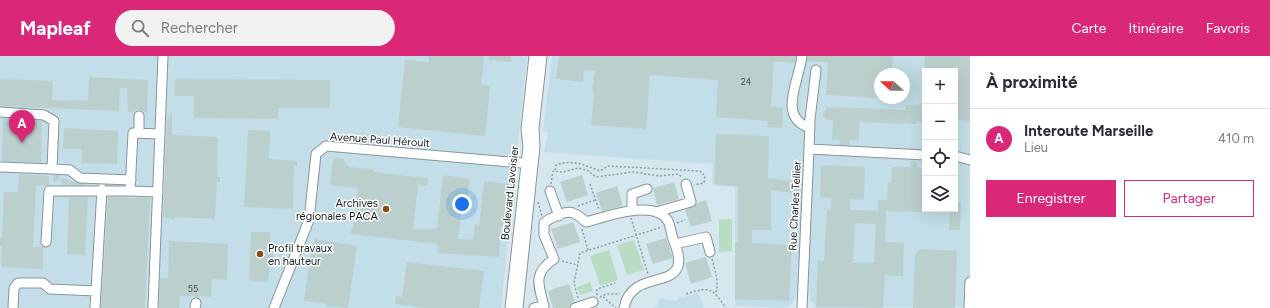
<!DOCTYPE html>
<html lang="fr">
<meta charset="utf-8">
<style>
body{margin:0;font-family:Figtree,sans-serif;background:#f2f2f3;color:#2b2b33}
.controls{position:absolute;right:12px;top:12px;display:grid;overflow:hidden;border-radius:0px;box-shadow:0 4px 16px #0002}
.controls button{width:36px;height:36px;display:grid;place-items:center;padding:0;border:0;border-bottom:1px solid #e1e1e2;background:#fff;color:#2b2b33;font:20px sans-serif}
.compass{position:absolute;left:874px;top:12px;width:36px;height:36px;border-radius:50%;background:#fff;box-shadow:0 4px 16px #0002;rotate:291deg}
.you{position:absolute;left:462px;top:148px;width:14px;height:14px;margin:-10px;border:3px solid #fff;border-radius:50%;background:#1a73e8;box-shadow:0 0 0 6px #1a73e833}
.badge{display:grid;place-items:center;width:26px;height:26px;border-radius:50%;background:#db2777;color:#fff;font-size:13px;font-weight:700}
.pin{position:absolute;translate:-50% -33px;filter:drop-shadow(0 1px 2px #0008)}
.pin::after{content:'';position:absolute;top:21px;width:14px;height:12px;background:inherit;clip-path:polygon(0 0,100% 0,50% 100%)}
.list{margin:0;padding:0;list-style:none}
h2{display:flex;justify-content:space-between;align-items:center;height:52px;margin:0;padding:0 16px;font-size:17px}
h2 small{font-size:13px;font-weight:400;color:#7c7c81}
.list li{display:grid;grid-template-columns:26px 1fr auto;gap:12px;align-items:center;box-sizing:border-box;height:60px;padding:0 16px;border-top:1px solid #e1e1e2}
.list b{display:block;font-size:15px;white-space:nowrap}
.list p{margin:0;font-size:13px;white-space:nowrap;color:#7c7c81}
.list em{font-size:13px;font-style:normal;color:#7c7c81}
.actions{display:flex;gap:8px;padding:12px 16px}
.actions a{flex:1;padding:9px 0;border:1px solid #db2777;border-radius:0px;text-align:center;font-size:14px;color:#db2777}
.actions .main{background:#db2777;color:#fff}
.icon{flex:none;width:22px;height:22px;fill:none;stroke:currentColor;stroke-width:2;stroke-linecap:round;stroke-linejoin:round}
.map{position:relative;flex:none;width:970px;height:252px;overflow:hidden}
header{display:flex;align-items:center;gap:24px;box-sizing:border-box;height:56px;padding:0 20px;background:#db2777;color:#fff}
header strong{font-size:19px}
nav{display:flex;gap:22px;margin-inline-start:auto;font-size:14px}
.search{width:280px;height:36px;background:#f2f2f3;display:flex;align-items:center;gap:10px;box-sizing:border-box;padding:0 14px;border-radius:22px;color:#7c7c81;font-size:15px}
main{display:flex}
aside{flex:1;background:#fff}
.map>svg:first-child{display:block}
.built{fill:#c3dee8;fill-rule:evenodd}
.green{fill:#b9ddc3}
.building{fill:#bbd0cd;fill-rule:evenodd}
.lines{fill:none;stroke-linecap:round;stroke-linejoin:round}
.minor-casing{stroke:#85969c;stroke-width:11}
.path{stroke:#909ea3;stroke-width:1.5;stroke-dasharray:2 2;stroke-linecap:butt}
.minor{stroke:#fff;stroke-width:9}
.poi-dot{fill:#8d481e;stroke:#fff;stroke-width:1.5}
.labels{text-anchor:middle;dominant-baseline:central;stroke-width:3;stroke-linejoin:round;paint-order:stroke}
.number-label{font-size:9px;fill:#414b4c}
.street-label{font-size:11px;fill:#181f21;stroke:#fff}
.poi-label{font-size:11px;fill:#181f21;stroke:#fff;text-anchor:end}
</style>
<header>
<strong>Mapleaf</strong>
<div class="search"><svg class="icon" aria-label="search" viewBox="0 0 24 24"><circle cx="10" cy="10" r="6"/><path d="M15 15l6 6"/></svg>Rechercher</div>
<nav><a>Carte</a><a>Itinéraire</a><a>Favoris</a></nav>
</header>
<main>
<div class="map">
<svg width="970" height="252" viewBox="0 0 970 252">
<rect width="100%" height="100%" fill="#d6e8ef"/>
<path class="built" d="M0 0H527L501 252H0Z
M552 0H970V251L815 252 810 244 811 240 797 239 792 248 785 252 735 250V131L712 129 713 108 544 96 548 76H543ZM925 15H955V153H925ZM880 18H904V42H880Z
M698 237 704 252H651L658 250 659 244 661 242 677 245 679 241 683 242Z"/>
<path class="green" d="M719 163H732V195L719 196Z
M634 184 644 214 627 219 617 189Z
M609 194 618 224 600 230 590 200Z
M590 226 593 235 580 239 577 231Z"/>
<path class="building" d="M429 0H484L481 29 490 30 485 80 398 71 405 4 429 6Z
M489 0H511V6L488 4Z
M559 0H796L795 7 774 5 771 51 783 52 782 72 767 71 768 65 716 61 718 24 650 19 646 73 591 69 594 36 592 35 595 15 584 14 583 26 556 23Z
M808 0H893L892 18H880V42L826 39 828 6 807 5Z
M925 0H970V65L955 64V15H924Z
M89 21 148 24 147 57 139 54 128 56 127 32H120L119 55 0 50V23L53 25 52 44 88 45Z
M175 23 330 24V52H278V63L194 62V40H174Z
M905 49H925V66L917 65V68L859 66V84H850V89H839L840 84 832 83 833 64H826V61H823V55H826V51L905 54Z
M172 54V79L218 81 217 121H220V126H217L215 163 175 161V164L163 161 167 64Z
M3 62 42 65 41 107 2 105Z
M64 72 118 75 117 108 82 107V93H63Z
M248 74 270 75 269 103 297 105V110H294L293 153 244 151Z
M716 78 769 80 768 122 799 126V136L794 135V137L771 134V174H752V187L792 189 789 245 735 243V186H738V131L714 128Z
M333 102 343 103 349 111 373 113V116L428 122 427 130 418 129 413 173H437L443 119 470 123 467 145 463 144 458 183 473 184 475 168 479 169 484 125 509 128 505 171H501L499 201 437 197 438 188 351 178V173H353L358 132 330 129Z
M910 105H917V112H925V156L886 155 885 186 904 187 903 220 885 219 883 252 816 251 818 205H824L827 153 831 154V142L820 141 821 109 865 111 864 144 850 143V154L878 155V144H887L888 127H891L892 111H911ZM855 167 876 168 874 207H853Z
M19 118 49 120V129L36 130 33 191H43V213L1 211 2 190H0V181H2L4 136H18Z
M53 119H60L59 122 88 129H63L59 122 58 125H53Z
M582 119 588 139 567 146 560 126Z
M674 126 679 143 657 149 653 132Z
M617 130 623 150 602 155 596 137Z
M69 141H88L85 199 67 198Z
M108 141 150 142 145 252H101Z
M706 144 712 165 691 171 685 154 695 150 697 147Z
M955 146 961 147 960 174H949L950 153H955Z
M573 166 580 186 558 193 551 173Z
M251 176H270V190L274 191 273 206H270L268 226 249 225Z
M666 182 673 202 653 208 646 188Z
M315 183 357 190 348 252 326 250V248L304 245 312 188 314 189Z
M169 185 228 188 227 224 212 223 211 241 180 240 179 252H159L160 222H168Z
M920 193 957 195 955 252H913L915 198Z
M706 201 712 221 691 228 685 207Z
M407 206 484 215 479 252H423L395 248 396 240 402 241Z
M569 228 575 246 571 248 569 252H553L548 235Z"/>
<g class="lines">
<g class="minor-casing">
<path id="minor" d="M802 0C799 26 777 61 810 72
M0 56 44 59 54 65 52 113 0 111
M139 77V60
M809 93 810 63 816 14
M955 100 970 104
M52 113 70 114 80 122 131 124
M550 135 559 160
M158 136 130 135 133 77 160 78
M632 154V138L647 133
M656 156 691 146 686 128
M46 186 49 135H130
M675 188 706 181 710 196
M13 252 14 232 18 227H43L50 233 96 235
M95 252 102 133
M153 252 163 0
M195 252 196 247
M274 252 309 164 316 98 326 90 533 108
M510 252 528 91 526 73 534 0
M518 252 535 90 534 72 542 0
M534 252 544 250C538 228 533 217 554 203L544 179V167C550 162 566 154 573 157 578 159 583 163 586 166 605 161 655 142 668 165 670 169 671 175 672 180 675 189 681 200 678 210 671 231 631 216 624 252
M575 252 593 246
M802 252 809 93 925 99
M969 252 970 226"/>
</g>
<path class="path" d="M555 114 556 109C573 103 584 109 600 115L608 110 700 115 705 120 704 127 694 129
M551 128 553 115 563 116 578 112 587 114 596 121 633 116 660 120 678 118 682 121
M590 128 599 154
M538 146 542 160
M578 150 595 144
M631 162 648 218
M677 167 685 164
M582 173 588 194
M712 203C715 215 719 225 716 236
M562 205 578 209
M686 238C710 230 712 232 726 252
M597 239V233L615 227
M600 241 606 238H620
M603 241 616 252
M578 242 574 227 580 197 662 171"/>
<use href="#minor" class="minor"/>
</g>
<g class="poi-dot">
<circle cx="386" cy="153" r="4"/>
<circle cx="260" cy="198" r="4"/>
</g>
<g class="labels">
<g class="number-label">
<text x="746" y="25">24</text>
<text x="193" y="232">55</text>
</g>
<g class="street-label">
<text transform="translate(380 84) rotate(4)">Avenue Paul Héroult</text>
<text transform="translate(510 137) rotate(-84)">Boulevard Lavoisier</text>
<text transform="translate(795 150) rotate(-87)">Rue Charles Tellier</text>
</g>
<g class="poi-label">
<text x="378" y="147">Archives<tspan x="378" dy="13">régionales PACA</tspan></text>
<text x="268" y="192" text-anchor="start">Profil travaux<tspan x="268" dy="13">en hauteur</tspan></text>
</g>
</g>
</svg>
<div class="controls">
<button>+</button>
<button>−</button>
<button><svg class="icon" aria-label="locate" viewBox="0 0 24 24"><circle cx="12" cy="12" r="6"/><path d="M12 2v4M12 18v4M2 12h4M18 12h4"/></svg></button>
<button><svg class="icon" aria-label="layers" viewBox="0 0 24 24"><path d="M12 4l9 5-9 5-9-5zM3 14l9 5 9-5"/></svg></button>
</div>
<svg class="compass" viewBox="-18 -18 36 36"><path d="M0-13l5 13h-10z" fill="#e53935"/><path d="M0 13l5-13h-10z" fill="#7c7c81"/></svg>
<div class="you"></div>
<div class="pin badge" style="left:22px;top:87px">A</div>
</div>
<aside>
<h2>À proximité<small></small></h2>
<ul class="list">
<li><span class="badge">A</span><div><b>Interoute Marseille</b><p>Lieu</p></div><em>410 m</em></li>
</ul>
<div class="actions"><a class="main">Enregistrer</a><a>Partager</a></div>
</aside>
</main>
